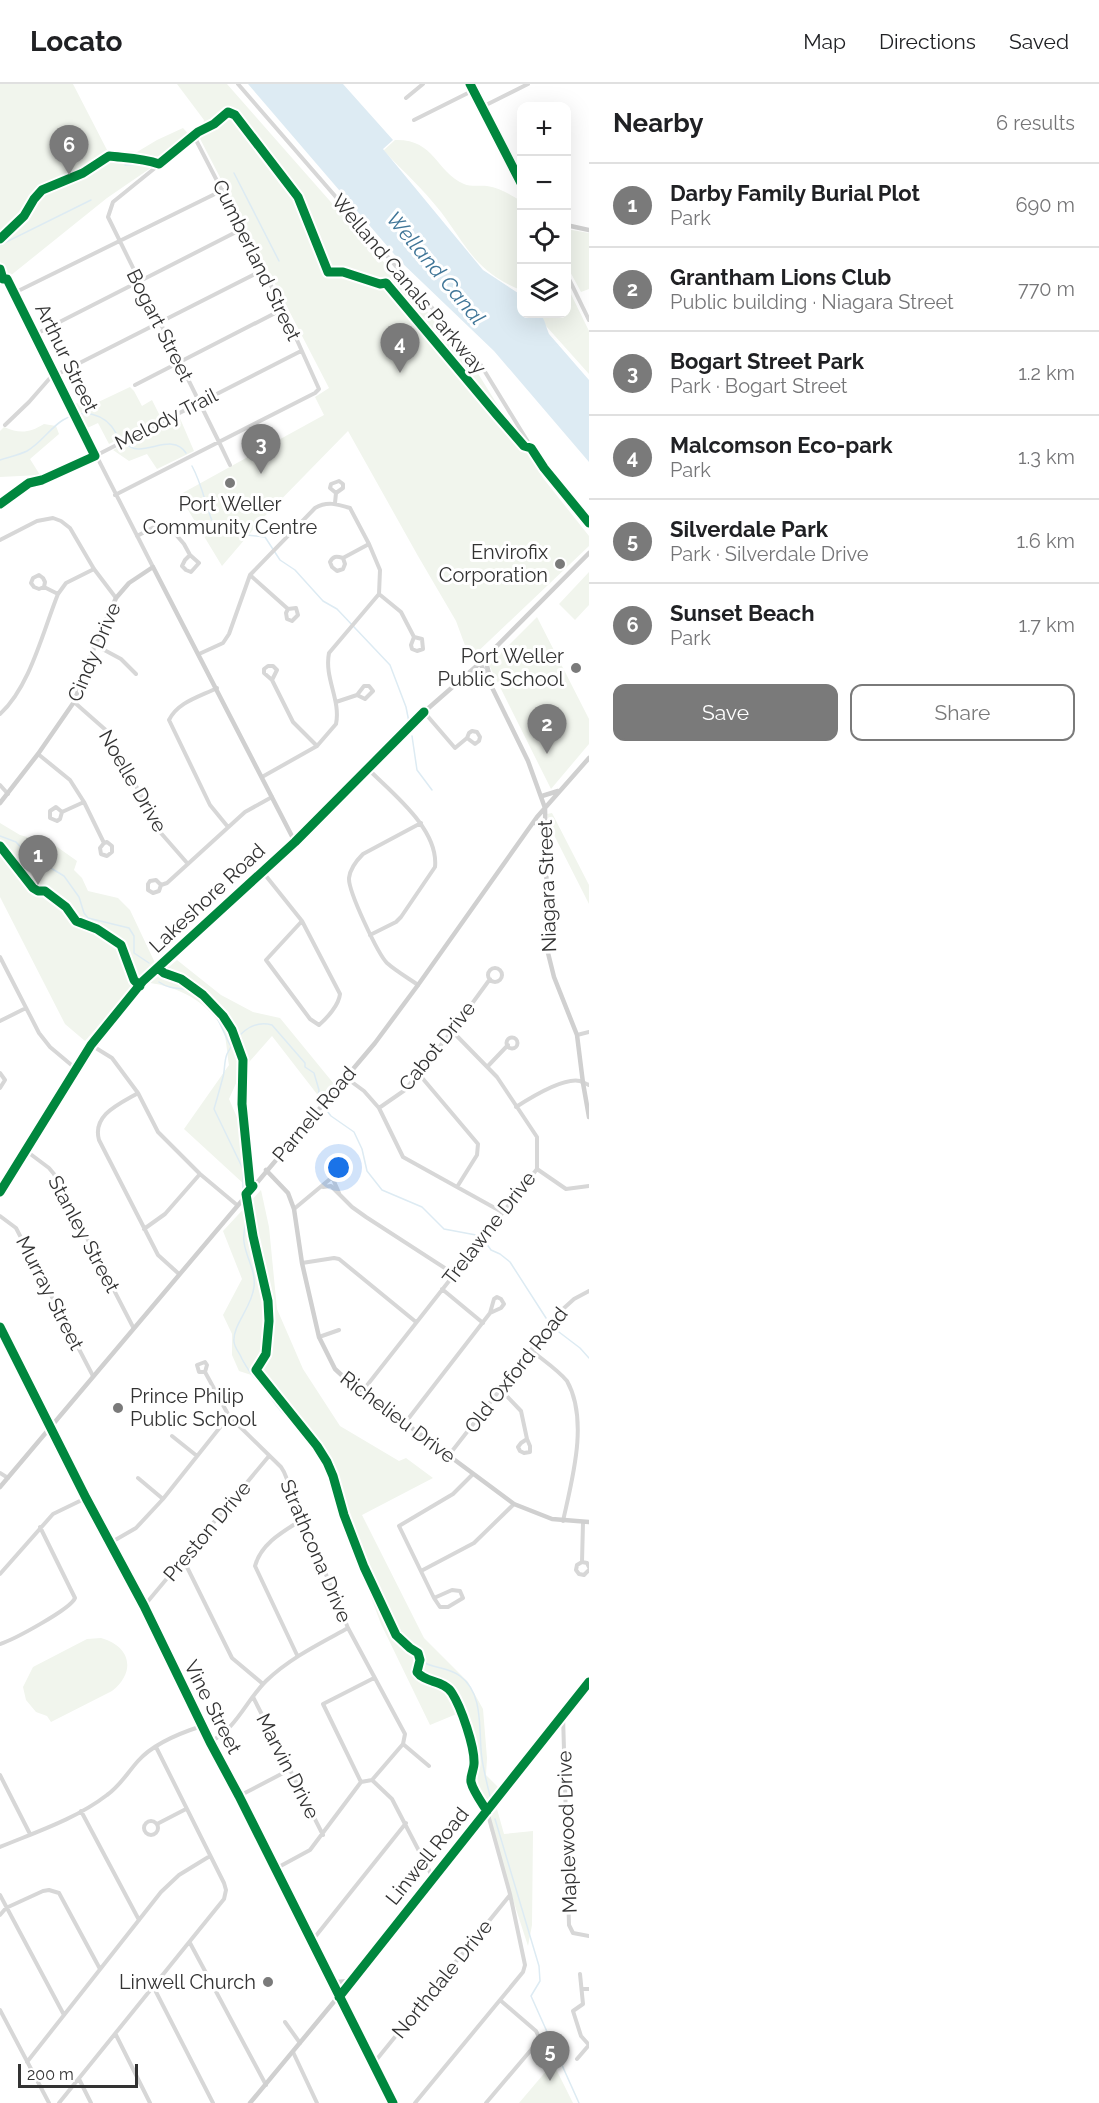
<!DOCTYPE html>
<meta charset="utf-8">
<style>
body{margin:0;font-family:Raleway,sans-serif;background:#f6f6f6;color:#202124}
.controls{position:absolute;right:18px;top:18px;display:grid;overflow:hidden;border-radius:12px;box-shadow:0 6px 24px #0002}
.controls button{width:54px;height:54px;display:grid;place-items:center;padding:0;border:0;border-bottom:2px solid #e0e0e0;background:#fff;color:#202124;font:30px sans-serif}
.scale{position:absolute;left:18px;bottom:15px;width:120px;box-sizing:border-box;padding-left:6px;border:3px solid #333;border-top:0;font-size:16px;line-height:21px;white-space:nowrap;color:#333;-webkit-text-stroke:4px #fff;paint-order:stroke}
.you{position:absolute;left:339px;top:1084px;width:21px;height:21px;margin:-15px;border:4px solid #fff;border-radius:50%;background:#1a73e8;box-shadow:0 0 0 9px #1a73e833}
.badge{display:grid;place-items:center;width:39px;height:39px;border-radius:50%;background:#7a7a7a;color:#fff;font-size:20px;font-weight:700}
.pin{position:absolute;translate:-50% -50px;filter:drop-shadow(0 2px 3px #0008)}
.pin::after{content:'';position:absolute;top:32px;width:21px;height:18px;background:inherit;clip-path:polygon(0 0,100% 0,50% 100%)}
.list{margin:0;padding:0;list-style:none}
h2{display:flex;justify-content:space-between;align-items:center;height:78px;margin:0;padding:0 24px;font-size:26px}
h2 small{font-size:20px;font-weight:400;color:#757577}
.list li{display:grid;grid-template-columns:39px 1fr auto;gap:18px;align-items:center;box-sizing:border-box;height:84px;padding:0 24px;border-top:2px solid #e0e0e0}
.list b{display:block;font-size:22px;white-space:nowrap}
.list p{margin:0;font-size:20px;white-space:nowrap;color:#757577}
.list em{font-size:20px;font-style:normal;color:#757577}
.actions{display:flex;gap:12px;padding:18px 24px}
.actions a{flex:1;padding:14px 0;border:2px solid #7a7a7a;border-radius:12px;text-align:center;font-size:21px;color:#7a7a7a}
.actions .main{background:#7a7a7a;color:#fff}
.icon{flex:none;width:33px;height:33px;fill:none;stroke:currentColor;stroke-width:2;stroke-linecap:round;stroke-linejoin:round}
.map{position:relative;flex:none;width:589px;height:2019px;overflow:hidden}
header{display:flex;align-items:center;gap:36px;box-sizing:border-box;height:84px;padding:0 30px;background:#fff;border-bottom:2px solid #e0e0e0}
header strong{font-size:28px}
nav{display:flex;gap:33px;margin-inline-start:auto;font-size:21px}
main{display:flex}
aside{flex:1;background:#fff}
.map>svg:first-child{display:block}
.green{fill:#f1f5ed}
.water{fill:#ddebf3}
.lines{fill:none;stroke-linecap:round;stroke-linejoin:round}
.stream{stroke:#ddebf3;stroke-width:1.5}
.street{stroke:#d7d7d7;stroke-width:4}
.secondary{stroke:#d0d0d0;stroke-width:4.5}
.cycleway-casing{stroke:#fff;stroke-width:13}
.cycleway{stroke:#00873e;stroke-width:9}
.poi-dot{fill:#7a7a7a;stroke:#fff;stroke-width:2}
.labels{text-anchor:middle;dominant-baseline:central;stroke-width:6;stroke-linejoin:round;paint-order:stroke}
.street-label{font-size:20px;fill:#333;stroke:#fff}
.poi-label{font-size:20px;fill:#333;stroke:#fff;text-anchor:end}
.water-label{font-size:21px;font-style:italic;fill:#3f7597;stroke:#fff}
</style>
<header>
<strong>Locato</strong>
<nav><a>Map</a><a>Directions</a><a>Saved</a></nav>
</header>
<main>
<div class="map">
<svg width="589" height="2019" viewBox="0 0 589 2019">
<rect width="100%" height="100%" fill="#fff"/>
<path class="green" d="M0 0H73L107 66 137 68 157 56 183 44 193 55 107 114 10 192 4 186 0 177Z
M177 0H227L469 275 543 394 589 452V462L470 575 456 537 418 472 348 347 263 434 222 482 179 411 324 331 315 313 329 304 195 45 203 40 204 36Z
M395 56C435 55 435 87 464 100 471 103 480 101 487 102 500 104 511 111 521 117V206C476 188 468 164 441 128 424 106 403 87 384 67V66Z
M566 145 589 149V205L581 208 567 182Z
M567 202 589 247V290L546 242 540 230H566Z
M130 303 134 307 142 322 152 316 161 334 109 360 98 339 83 346 67 318 92 321Z
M179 332 194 367 157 385 147 370 129 377 113 366Z
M44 340 56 342 59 350 30 375 40 391 0 393V347L4 343C20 350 29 349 44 340Z
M589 488V521L575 536 559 520Z
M537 533 589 635V660L551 705 489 581Z
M552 729 589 801V820L554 751 547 730Z
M0 739 20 751 53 760 77 777 74 786 82 794 88 807 118 814 130 826 156 881 140 895 85 957 65 940 0 813Z
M177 876 221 911 253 928 280 934 334 1000 320 1014 272 952 242 986 229 1015 250 1063 255 1090 245 1101 184 1045 229 981C227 971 227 958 224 949 212 920 180 903 150 899Z
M261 1106 269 1143 277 1225 303 1285 340 1342 399 1377 406 1374 433 1394 362 1431 424 1554 468 1598 483 1625 487 1674 486 1691 500 1705 484 1720 459 1629 430 1641 381 1540 339 1428 325 1380 261 1294 239 1287 232 1271V1250L223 1231 242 1195 223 1147Z
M101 1554C130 1562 137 1587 112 1607L51 1638 47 1632 36 1628 26 1616 23 1603 33 1583 87 1555Z
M497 1725 504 1750 533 1747 532 1841 528 1862 489 1742V1732Z
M553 1979 573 2019H519Z"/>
<path class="water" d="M248 0H343L393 56 383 65 483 186 521 211 522 230H540C545 235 546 243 549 250L589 296V378L494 267 400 177Z"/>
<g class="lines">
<path class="stream" d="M125 81 142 80
M234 89 279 177
M0 161 91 116
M125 359C141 377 171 346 186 369
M0 376C9 373 19 371 27 367 41 359 50 344 63 336 83 324 105 329 116 349
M192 382C204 404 206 427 217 448L265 453 280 476 295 486 323 517 337 525 390 581 406 623 409 638
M412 652 417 686 432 706
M0 752 16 758 26 769 64 792 79 813 84 829 88 834 129 844 134 852V869L149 879
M159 898C172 907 182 903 195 907 210 911 223 948 230 961
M327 1027 331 1032 354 1048 362 1065 367 1087 382 1106 422 1123 444 1145 476 1151
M243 1108V1085L214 1025C217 1015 220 1004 223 993 225 986 224 977 227 970 236 952 251 935 272 941L305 979V983L314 989 319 1006 318 1013
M246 1122C249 1135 242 1146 244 1158 246 1174 256 1186 254 1203 252 1223 232 1242 234 1258 235 1265 240 1269 242 1275 246 1282 249 1288 255 1294
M486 1159 491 1166 500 1170 510 1178 546 1234
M555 1245 580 1264 589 1274
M257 1296C267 1306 273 1319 283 1329 300 1346 319 1364 328 1387 333 1398 332 1411 337 1423
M338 1425 376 1507
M380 1516 382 1520
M384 1525 388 1534
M390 1538 395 1550
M398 1553 406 1565 418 1575
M421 1577C434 1585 448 1583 460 1592 485 1610 478 1649 482 1675 484 1688 487 1700 490 1712
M495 1735 539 1882 540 1897 531 1912 579 2019"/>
<path class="street" d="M238 0 479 278 544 384 589 439
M470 0 522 101
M406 14 423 0
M482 23 528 0
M414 36 474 6
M566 189 589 236
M5 192 153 483
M14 209 223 106
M36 250 242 145
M135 301 283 225
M5 341 29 318 50 294 263 186
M29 399 42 396 95 372 301 267
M115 411 315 309 319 305 283 225 196 56 192 54 113 118 108 133 219 358 230 381
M335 419 336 409 343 404V400L339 397 331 400 330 404 336 409
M137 452 158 441 166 439 184 460 190 471 185 476 182 482 186 486 191 488 199 479 190 471
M0 456 37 437 53 434 61 437 70 444 94 485 116 514
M343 474 345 480 343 485 337 487 332 483 330 478C333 472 336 472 343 474L369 460
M250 491 288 525 286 529 287 535 292 537 298 531 296 524 288 525
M44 503 39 505 34 503 31 499 33 494 39 491 43 494 45 498 44 503 58 510
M379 510 401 528 414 553 411 561 412 565 417 567 423 565 422 555 414 553
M95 561 121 575 136 590
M199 570 223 559 229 550 250 491 315 424C327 417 337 420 350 424L369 460 380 486 379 510 329 569C324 594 341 616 336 640L317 662 262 693
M272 596 277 586 273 582H268L264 585V589L272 596 293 638 317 662
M217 604C199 613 178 618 169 636L210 721 228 743
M74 618 108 648 160 748 188 780
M336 618 357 611 365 615 373 607 369 602H364L357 611
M424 628 455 664 467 654 475 660 479 657 480 653 477 648 472 647 469 649 467 654
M0 630C30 603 43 547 58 510L66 499 94 485
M38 670 70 696 84 718 104 759 107 758 112 762V768L107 772 101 770 100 764 104 759
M367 684C392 709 439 745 435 783L401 833 396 838 370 851
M0 701 8 710
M62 728 56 723 50 727V734L57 737 60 735 62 728 84 718
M262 787 302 837 340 910C339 921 327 934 319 941L310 935 266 876 302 837
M161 801 156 796 150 797 148 800V806L153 809 159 807 161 801 167 799 245 728 272 713
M0 873 39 949 50 963 75 984
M488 891a7 7 0 1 1 14 0a7 7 0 1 1-14 0Z
M418 901C408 894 396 887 387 879 378 870 348 807 349 794 350 785 357 776 363 770L421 739
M0 937 26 924
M577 951 589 948
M506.5 959a5.5 5.5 0 1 1 11 0a5.5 5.5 0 1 1-11 0Z
M91 961 112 974 138 1009 158 1048 200 1090 237 1121
M488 982 508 961
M0 989 5 996 0 1004
M418 989 478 1060 477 1071 457 1103
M345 993 364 1007 379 1024 403 1073 502 1128
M138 1009C119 1020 92 1031 99 1056L158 1171 179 1190
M516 1023C530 1014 563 993 580 997 583 998 586 1000 589 1001
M379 1024 405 1006 452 947 490 895
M25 1066 49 1084 54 1090 133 1243
M537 1085 566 1105 589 1102
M323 1103 331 1102 352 1123 366 1133 454 1190
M294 1125 330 1095H333L339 1109
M0 1132 16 1144 93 1292
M144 1145 165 1130 200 1090
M302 1179 334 1174 339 1175 416 1238
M442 1205 483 1239
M319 1253 339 1246
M532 1267C543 1276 558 1286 567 1297 589 1336 572 1396 563 1437
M205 1288H199L197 1281 205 1278 207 1281 205 1288 229 1332 281 1383 284 1388 348 1544 405 1650 403 1660
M501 1306 521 1327 527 1355 521 1359 518 1363 520 1367 524 1369 530 1368V1362L527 1355
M361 1309 537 1085V1053L497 993 452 947
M405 1339 490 1229 501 1224 504 1220 501 1215 497 1213 494 1215 490 1229
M172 1352 197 1372
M449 1371 563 1225 574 1215 589 1207
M0 1389 8 1394
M138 1394 163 1415
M583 1438 582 1478 577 1481 576 1486 579 1490 584 1491 589 1486
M110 1459 136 1444 163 1415 229 1332
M183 1475 232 1574 263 1600
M582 1478 587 1479 589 1483
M421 1487 474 1459 514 1420
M0 1490 53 1430 86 1414
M434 1514 452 1506 460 1507 463 1514 448 1523H440L434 1514 399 1442 453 1410 473 1390
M144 1522 269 1372
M0 1560C13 1556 71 1525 75 1514L40 1443
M297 1571 255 1482C261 1459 284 1447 303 1435
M253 1613 323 1751
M563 1631 569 1841 573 1849 589 1852
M210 1658C237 1644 245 1618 266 1597 290 1574 319 1560 348 1544
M403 1660 429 1682
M0 1691 30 1750
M372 1696 392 1715 433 1794
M361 1698 323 1620 374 1594
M239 1712 289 1686
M81 1727 139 1836
M144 1744a7 7 0 1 1 14 0a7 7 0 1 1-14 0Z
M157 1740 186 1725
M0 1763C36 1748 76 1735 107 1711 120 1702 128 1688 138 1677 153 1660 180 1649 202 1642
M275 1785 310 1766 361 1698 372 1696 403 1660
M0 1811 64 1931
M0 1831 6 1824 43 1807 49 1806 59 1809 100 1885
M311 1858 406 1739
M190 1859 266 2001
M580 1890 583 1920 573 1927 581 1952 589 1961
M154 1904 213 2019
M582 1905H589
M0 1926 49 2019
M285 1938 300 1959
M116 1951 150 2019
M293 1968 317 2019
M577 1975 589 1961
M27 1978 161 1808 179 1791 210 1772
M373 1980 510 1811
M79 1995 91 2019
M59 2019 224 1815 226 1806 224 1799 156 1663
M415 2019 500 1916 523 1888 525 1881 510 1810 487 1727
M486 2019 536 1960 539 1953 536 1947 500 1916"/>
<path class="secondary" d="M566 141 589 146
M489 573 487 582 490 593
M480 579 528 677 545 724 548 869 554 893 577 951 583 999 589 1033
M542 712 558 707
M0 719 38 670 74 618 95 561 116 514 129 499 153 483 295 758
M533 739H538L545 748
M266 1086 288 1109 294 1125 302 1179 319 1253 335 1285 361 1309 405 1339 514 1420 552 1435 589 1438
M0 1108 91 961 143 897 295 758 424 628 480 579 589 469
M0 1243 86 1414 144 1522 210 1658 239 1712 393 2019
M0 1403 375 959 418 901 537 733 589 674
M331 1895 337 1898 351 1897
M250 2019 342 1908 589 1598"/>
<g class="cycleway-casing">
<path id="cycleway" d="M470 0 522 101
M0 155 24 132 34 115 42 106 83 89 109 72C126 74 143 74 159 80L198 48 214 40 228 28 235 31 298 113 328 188H343L380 200 386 199 497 331 524 362 531 364 544 384 589 439
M0 185 3 195H7L95 372 42 396 29 399 0 420
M0 762 33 804 38 807H45L66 823 76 837 97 845 121 861 134 896 140 902
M158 884 164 889 181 895 203 911 223 932 232 946 243 976 242 1020 250 1100
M253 1102 246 1110 253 1152 268 1217 269 1237 266 1270 256 1286 317 1362 327 1378 333 1392 344 1431 364 1483 396 1551 410 1564 418 1569 420 1576 417 1588C425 1599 444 1596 452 1609 461 1623 475 1663 474 1680 474 1685 470 1692 471 1698 473 1707 482 1719 487 1727
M0 1108 91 961 143 897 295 758 424 628
M0 1243 86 1414 144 1522 210 1658 239 1712 393 2019
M339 1913 589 1598"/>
</g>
<use href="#cycleway" class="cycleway"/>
</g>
<g class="poi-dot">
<circle cx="230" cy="399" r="6"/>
<circle cx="560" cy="480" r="6"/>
<circle cx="576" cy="584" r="6"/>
<circle cx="118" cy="1324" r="6"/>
<circle cx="268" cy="1898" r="6"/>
</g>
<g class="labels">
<g class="street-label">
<text transform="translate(257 176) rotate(64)">Cumberland Street</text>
<text transform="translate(409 200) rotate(50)">Welland Canals Parkway</text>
<text transform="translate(160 241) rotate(63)">Bogart Street</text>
<text transform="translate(67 274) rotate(64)">Arthur Street</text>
<text transform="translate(166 335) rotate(-27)">Melody Trail</text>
<text transform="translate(94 568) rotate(-67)">Cindy Drive</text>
<text transform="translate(133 697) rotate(60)">Noelle Drive</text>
<text transform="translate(547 802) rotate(-92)">Niagara Street</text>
<text transform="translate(207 814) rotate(-43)">Lakeshore Road</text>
<text transform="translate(437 962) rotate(-51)">Cabot Drive</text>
<text transform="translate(314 1030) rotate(-50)">Parnell Road</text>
<text transform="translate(489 1144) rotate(-52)">Trelawne Drive</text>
<text transform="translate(84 1150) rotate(62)">Stanley Street</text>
<text transform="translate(50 1209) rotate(63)">Murray Street</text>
<text transform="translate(516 1286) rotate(-52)">Old Oxford Road</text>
<text transform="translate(398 1333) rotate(37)">Richelieu Drive</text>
<text transform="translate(207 1447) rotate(-50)">Preston Drive</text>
<text transform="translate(316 1467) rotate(67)">Strathcona Drive</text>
<text transform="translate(213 1623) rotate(63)">Vine Street</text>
<text transform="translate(288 1682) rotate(63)">Marvin Drive</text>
<text transform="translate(567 1748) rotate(-92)">Maplewood Drive</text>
<text transform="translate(427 1772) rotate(-51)">Linwell Road</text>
<text transform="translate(442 1895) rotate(-51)">Northdale Drive</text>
</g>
<g class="poi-label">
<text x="230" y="420" text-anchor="middle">Port Weller<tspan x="230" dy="23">Community Centre</tspan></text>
<text x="548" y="468">Envirofix<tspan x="548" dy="23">Corporation</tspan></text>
<text x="564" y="572">Port Weller<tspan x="564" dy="23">Public School</tspan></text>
<text x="130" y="1312" text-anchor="start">Prince Philip<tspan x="130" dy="23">Public School</tspan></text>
<text x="256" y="1898">Linwell Church</text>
</g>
<g class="water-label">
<text transform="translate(436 184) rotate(50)">Welland Canal</text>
</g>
</g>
</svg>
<div class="controls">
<button>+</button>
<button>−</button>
<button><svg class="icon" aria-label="locate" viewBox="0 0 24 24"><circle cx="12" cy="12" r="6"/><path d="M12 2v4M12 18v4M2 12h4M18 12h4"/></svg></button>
<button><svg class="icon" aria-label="layers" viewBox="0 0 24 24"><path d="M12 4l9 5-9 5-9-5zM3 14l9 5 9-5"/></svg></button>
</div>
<div class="scale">200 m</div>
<div class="you"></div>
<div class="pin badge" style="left:38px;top:801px">1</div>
<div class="pin badge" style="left:547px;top:670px">2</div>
<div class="pin badge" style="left:261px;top:390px">3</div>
<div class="pin badge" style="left:400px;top:289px">4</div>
<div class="pin badge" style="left:550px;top:1997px">5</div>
<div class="pin badge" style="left:69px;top:91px">6</div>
</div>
<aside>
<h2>Nearby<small>6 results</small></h2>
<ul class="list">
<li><span class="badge">1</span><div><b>Darby Family Burial Plot</b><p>Park</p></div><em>690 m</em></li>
<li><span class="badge">2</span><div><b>Grantham Lions Club</b><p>Public building · Niagara Street</p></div><em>770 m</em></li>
<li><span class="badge">3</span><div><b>Bogart Street Park</b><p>Park · Bogart Street</p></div><em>1.2 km</em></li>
<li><span class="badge">4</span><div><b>Malcomson Eco-park</b><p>Park</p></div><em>1.3 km</em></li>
<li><span class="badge">5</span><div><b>Silverdale Park</b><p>Park · Silverdale Drive</p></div><em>1.6 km</em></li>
<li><span class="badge">6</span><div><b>Sunset Beach</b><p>Park</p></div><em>1.7 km</em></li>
</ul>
<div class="actions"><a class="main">Save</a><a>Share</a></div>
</aside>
</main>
